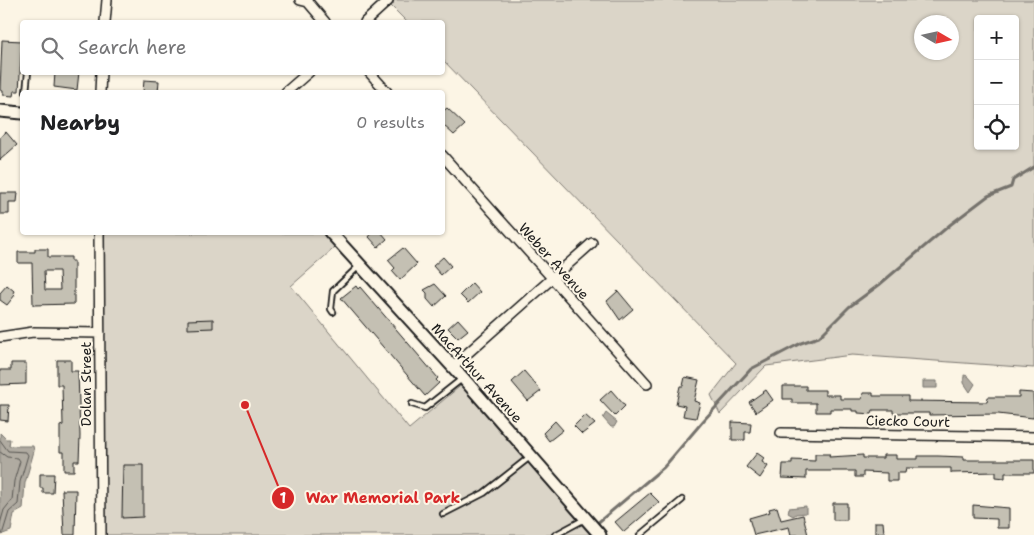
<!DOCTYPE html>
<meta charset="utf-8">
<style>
body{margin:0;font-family:"Shantell Sans",sans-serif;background:#f6f6f6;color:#202124}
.controls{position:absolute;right:15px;top:15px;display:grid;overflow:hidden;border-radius:5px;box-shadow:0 1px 4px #0004}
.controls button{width:45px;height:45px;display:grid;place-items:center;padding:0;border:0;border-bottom:1px solid #e0e0e0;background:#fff;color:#202124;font:25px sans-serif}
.compass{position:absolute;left:914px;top:15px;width:45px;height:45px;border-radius:50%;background:#fff;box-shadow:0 1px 4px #0004;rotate:99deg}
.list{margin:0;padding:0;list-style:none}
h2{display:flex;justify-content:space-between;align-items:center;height:65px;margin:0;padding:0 20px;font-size:21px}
h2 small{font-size:16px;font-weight:400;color:#757577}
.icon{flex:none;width:28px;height:28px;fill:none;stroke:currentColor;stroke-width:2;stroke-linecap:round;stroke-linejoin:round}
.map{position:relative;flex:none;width:1034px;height:535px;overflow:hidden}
.search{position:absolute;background:#fff;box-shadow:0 1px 4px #0004;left:20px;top:20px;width:425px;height:55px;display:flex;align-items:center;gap:12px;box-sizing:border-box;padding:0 18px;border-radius:5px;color:#757577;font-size:19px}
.panel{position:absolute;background:#fff;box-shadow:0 1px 4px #0004;left:20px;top:90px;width:425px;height:145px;border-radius:5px}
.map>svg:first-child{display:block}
.green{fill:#dbd5c8;stroke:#7c7872;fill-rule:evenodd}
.water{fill:#b0aba1;stroke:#75726c}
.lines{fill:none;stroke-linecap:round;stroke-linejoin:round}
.shore{stroke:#575551;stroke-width:1}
.stream{stroke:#75726c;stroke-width:3}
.building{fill:#c4c0b3;stroke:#1c1c1c;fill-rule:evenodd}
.service-casing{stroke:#1c1c1c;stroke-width:8}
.minor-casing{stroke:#1c1c1c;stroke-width:12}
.tertiary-casing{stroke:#1c1c1c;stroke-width:15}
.service{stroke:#fcf5e5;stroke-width:4.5}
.minor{stroke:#fcf5e5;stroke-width:9}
.tertiary{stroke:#fcf5e5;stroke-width:11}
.labels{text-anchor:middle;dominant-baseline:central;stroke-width:4;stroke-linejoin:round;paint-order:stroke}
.street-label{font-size:14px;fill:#1c1c1c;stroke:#fcf5e5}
.leader{fill:none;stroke:#d62828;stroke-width:2}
.callout-dot{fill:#d62828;stroke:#fcf5e5;stroke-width:2}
.mark-label{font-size:15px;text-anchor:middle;font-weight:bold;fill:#fff}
.callout-label{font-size:15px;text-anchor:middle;font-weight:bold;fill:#d62828;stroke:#fcf5e5;stroke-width:4;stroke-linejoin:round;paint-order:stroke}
</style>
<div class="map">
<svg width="1034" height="535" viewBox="0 0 1034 535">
<rect width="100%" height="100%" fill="#fcf5e5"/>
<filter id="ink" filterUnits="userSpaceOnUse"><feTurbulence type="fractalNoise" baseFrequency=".02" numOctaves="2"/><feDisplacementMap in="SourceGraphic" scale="10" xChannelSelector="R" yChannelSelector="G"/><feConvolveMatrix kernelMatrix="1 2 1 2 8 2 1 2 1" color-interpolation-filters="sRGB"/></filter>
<g filter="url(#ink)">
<path class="green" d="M385 0H1034V368L852 355 766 366 720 414 711 395 736 363 443 60 442 22H407ZM978 19H1015V146H978ZM922 22H952V52H922Z
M99 233H330L340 243 291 286 409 429 465 382 600 535H101Z"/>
<path class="water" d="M964 375 968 376 975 384 970 392 964 383Z
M923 381H937V388H923Z
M606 413 617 422 614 427H611L603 418Z
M0 433 6 439H10L9 446H33L34 451 25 483 23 509 14 514 11 531 0 535Z
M806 506V513L796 514 793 516 788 513 789 508Z"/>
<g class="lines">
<path class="shore" d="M0 440 8 451 26 452 28 455 20 482 18 504 9 512 2 535
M0 452 7 457 18 458 20 461 14 481 12 500 4 510 0 524"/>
<path class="stream" d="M595 525 664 467 704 420 751 369 801 343 819 337 849 307 879 285 951 224 988 196 1011 187 1013 180 1034 167"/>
</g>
<path class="building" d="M2 40 22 41 19 91H14L13 96 3 95V91L0 90Z
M55 72H79L77 90 54 87Z
M144 80 159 81 158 92H143Z
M447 108 465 125 454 135 442 124V112Z
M6 132 17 145 0 160V137Z
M0 193H18L17 202H9V214H0Z
M373 232H381L387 239 378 247 369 237Z
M403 248 417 264 400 280 392 271 395 268 388 260Z
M35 249H48V257H71V261H74V304L33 305 32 263H18V252H35ZM44 271H59L60 290H45Z
M443 257 451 266 441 275 433 266Z
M472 283 480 292 468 303 460 295Z
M435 284 446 296 434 307 427 299V293L424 290Z
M7 285 14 291 13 293 15 295 7 305 0 300V293Z
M356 286 358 289 360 287 438 378 436 380 439 383 425 396 341 298Z
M618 291 633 309 620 320 607 301Z
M213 319V328L188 329V320Z
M458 319 468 330 458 338 448 328Z
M57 360H71V371H78L80 436 79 461H74V471H64V452H60V426L63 425 62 385H57Z
M11 363H26V384L0 385V370H11Z
M524 371 541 391 528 401 512 382Z
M685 377 699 380 694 401 700 403 696 418 683 416 685 406 676 404 680 386H683Z
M783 386H806V390H825V395H840V399H862L863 393H873V396H908V401L987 402 988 397H1019V392L1033 393 1034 415 1033 418 998 414 929 415V413H893V410H873L872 414 858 413V411H852V409H830V412H816V403H792V399H783Z
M611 390 625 406 615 416 600 400Z
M766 390 773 400 756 412 749 402Z
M0 405H9L8 421 0 420Z
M585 415 595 424 582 434 574 426Z
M555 421 563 430 549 441 543 433Z
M732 422 751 423 750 432H745V440H732Z
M757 453 764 458 762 462 768 466 760 478 746 467Z
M815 454H830L829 457 863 455V458H883V455H896V459H918V456H938L964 457V460H1034V473H1005V478L996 477V472L951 473V468H906L905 473H897V481H887V473L863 472V477H855V471H806V479L782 478 783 464H792V460L815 461Z
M123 465H143V517L122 518Z
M40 474H54L53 493H43V488H40Z
M62 490H76L75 535H64Z
M650 493 659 502 624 532 615 522Z
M833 503H847V520H833Z
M973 505 1009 508V528H997V519L973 518Z
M777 507 781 520 803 515 808 535H791L789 527 754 535 749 518 770 512 769 509Z
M875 522H883L884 533H875Z"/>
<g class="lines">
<g class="service-casing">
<path id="service" d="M26 92 28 72
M333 312 331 309 333 291 359 266
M412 404 425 408 463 378
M443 514 484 493 531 456
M555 535 585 519
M640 535 682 500"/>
</g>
<g class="minor-casing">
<path id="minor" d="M300 0 308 2 325 22
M105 22 107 0
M365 22 388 1
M369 72 387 92
M100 92 101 72
M286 92 309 72
M442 155 647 384
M99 232 101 535
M0 337 33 332 100 333
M452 367 592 243
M781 433 1034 437"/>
</g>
<g class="tertiary-casing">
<path id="tertiary" d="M0 111 22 113
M330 232 463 378 600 535"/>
</g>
<use href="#service" class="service"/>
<use href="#minor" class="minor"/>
<use href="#tertiary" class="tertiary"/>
</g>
</g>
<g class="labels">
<g class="street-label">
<text transform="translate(554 261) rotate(48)">Weber Avenue</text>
<text transform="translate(477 373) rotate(48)">MacArthur Avenue</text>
<text transform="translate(86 384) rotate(-90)">Dolan Street</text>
<text transform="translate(908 421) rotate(1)">Ciecko Court</text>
</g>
</g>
<path class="leader" d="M245 405L283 498"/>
<g class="callout-dot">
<circle cx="245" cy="405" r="5"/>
<circle cx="283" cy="498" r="12"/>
</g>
<g class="mark-label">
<text x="283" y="503">1</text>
</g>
<g class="callout-label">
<text x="383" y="503">War Memorial Park</text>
</g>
</svg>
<div class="controls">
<button>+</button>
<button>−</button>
<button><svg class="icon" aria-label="locate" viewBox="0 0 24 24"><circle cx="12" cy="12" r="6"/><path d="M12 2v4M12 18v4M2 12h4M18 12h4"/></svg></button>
</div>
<svg class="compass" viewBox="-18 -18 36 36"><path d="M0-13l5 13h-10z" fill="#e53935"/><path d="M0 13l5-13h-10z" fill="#757577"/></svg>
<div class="search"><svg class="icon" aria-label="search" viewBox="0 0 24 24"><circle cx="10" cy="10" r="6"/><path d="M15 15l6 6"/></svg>Search here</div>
<section class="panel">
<h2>Nearby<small>0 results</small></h2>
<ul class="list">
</ul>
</section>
</div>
